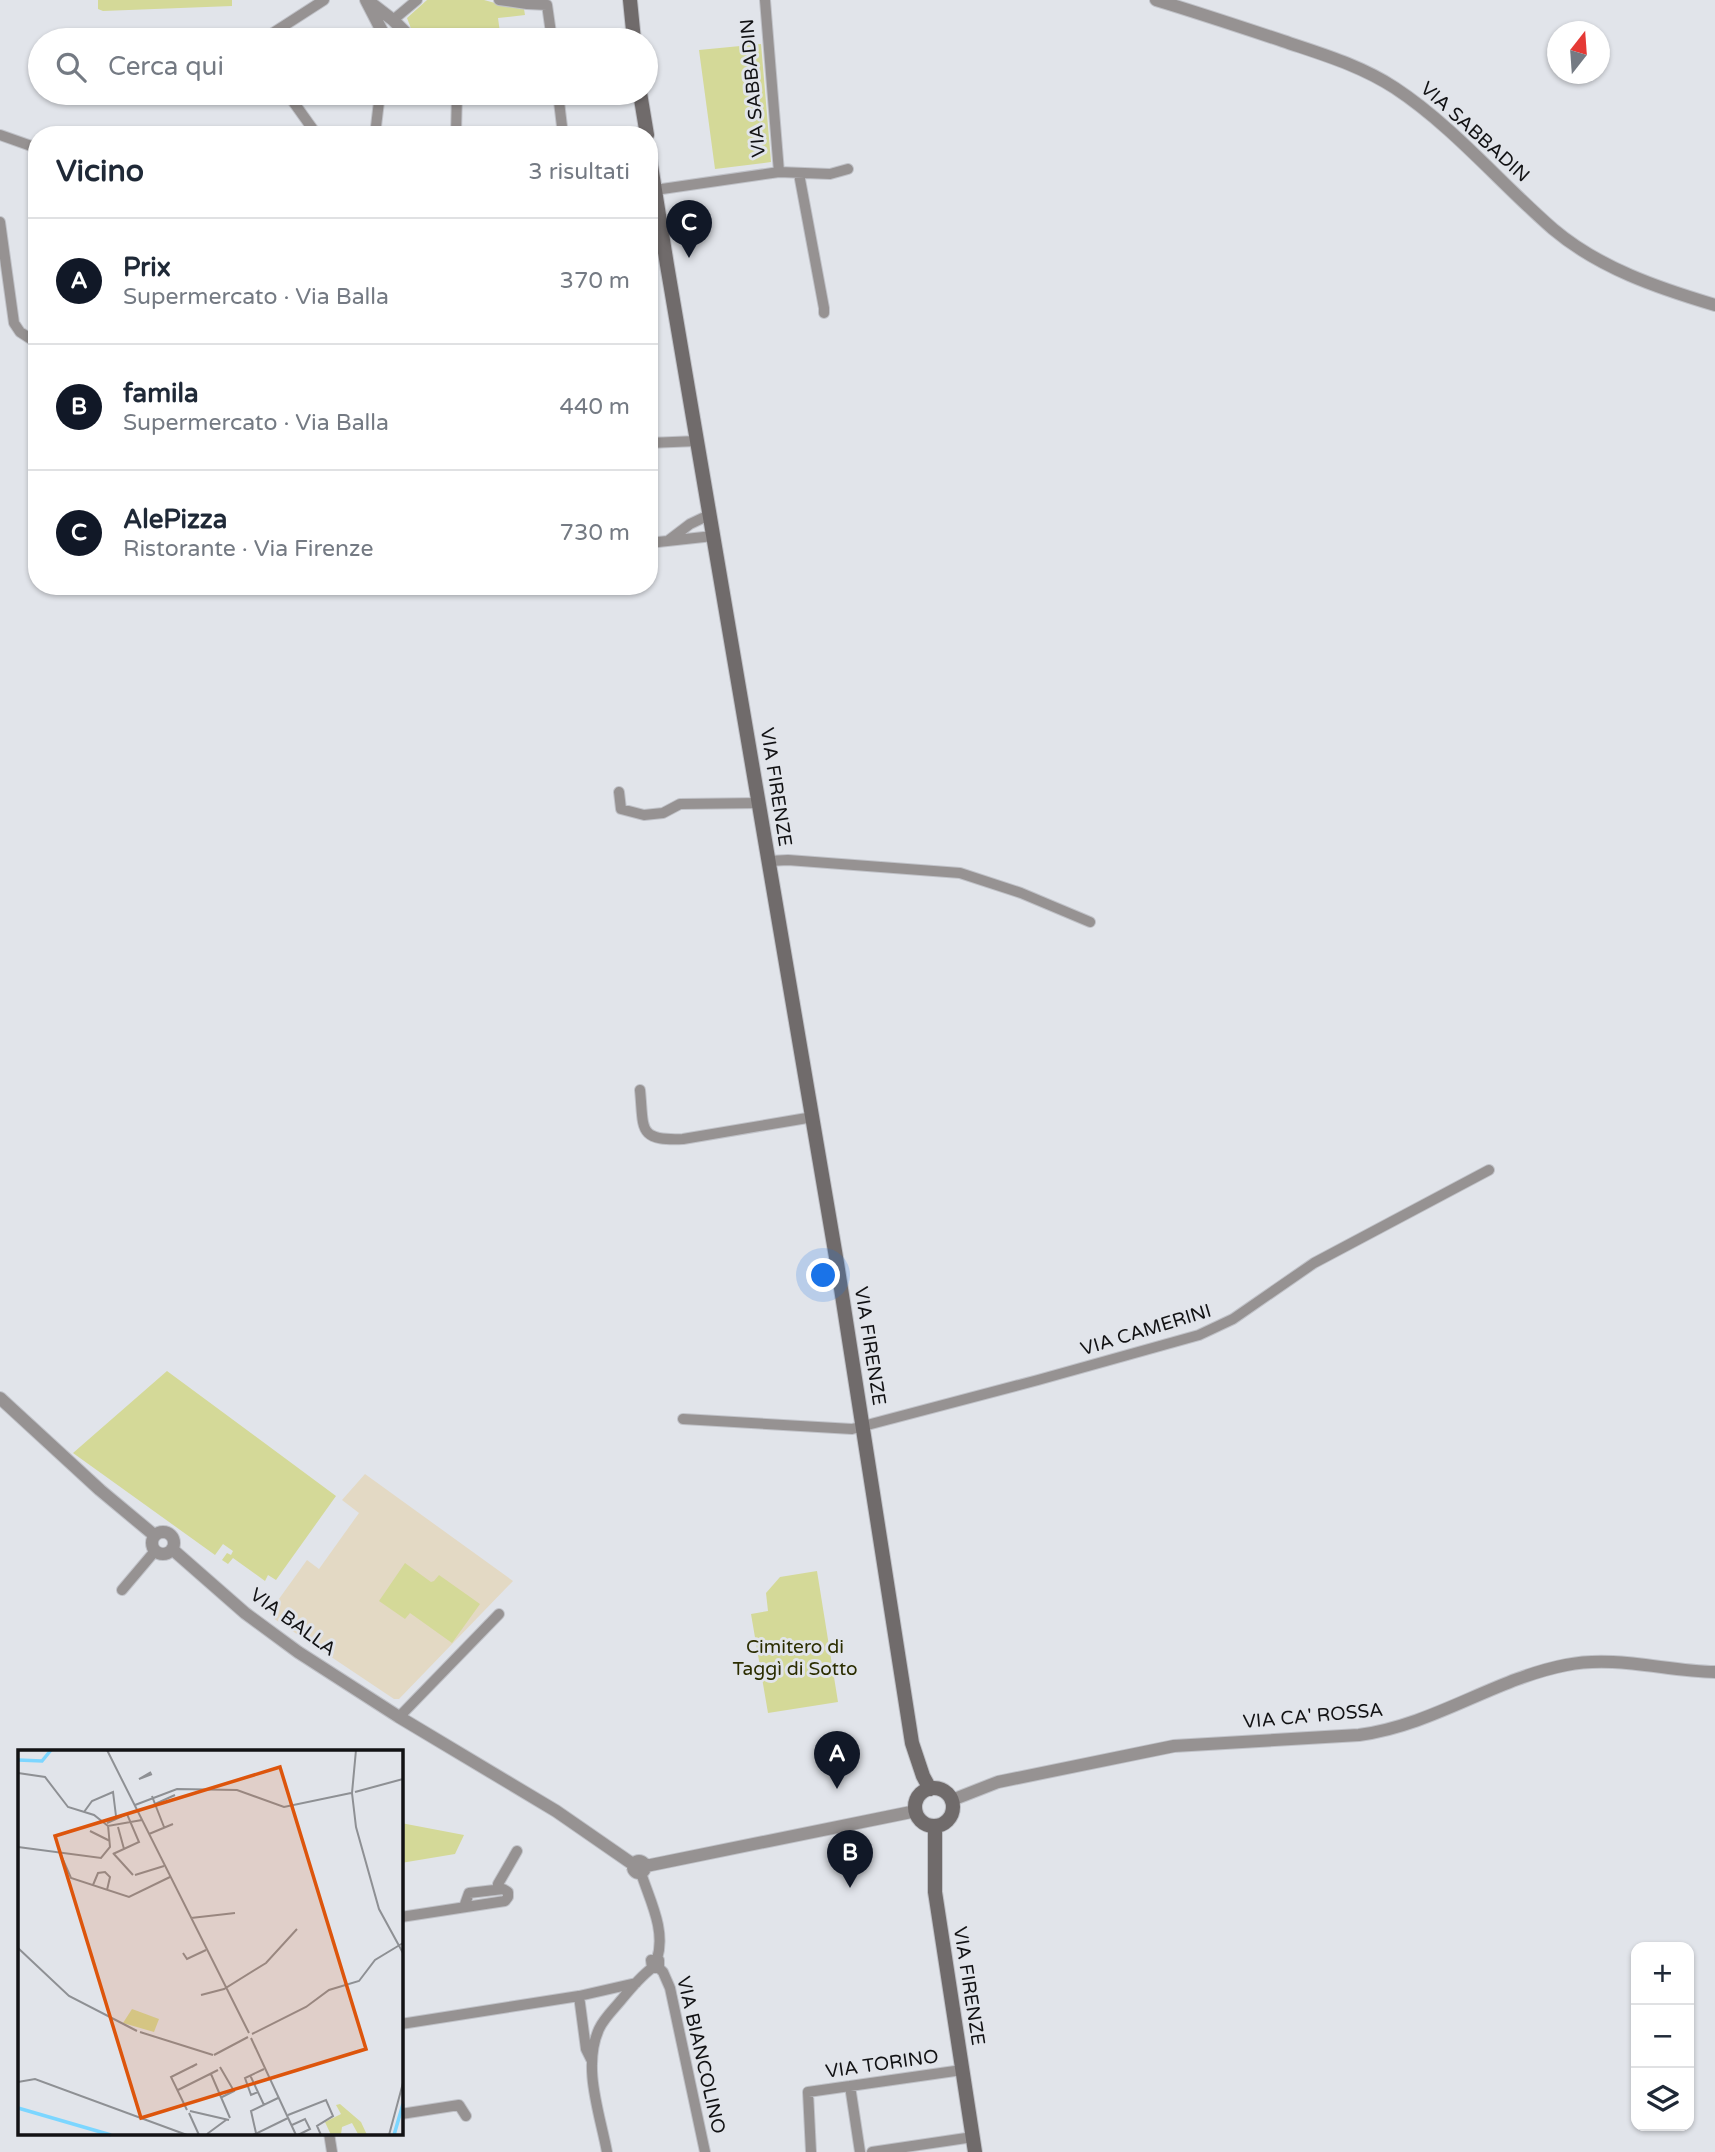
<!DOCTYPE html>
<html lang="it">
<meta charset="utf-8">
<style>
body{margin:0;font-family:"Varela Round",sans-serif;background:#f2f2f3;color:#1f2937}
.controls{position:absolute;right:21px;bottom:21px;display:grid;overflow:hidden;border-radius:14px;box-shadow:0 2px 5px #0004}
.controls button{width:63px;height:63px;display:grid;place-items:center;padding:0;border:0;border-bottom:2px solid #e0e1e3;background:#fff;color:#1f2937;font:35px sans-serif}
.compass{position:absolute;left:1547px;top:21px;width:63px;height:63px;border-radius:50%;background:#fff;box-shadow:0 2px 5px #0004;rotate:17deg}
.you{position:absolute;left:824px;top:1276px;width:24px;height:24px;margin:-18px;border:5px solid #fff;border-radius:50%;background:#1a73e8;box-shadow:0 0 0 10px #1a73e833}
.badge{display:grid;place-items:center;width:46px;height:46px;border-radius:50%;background:#111827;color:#fff;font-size:23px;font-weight:700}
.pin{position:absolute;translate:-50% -58px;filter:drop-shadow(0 2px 4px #0008)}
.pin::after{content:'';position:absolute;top:37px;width:24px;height:21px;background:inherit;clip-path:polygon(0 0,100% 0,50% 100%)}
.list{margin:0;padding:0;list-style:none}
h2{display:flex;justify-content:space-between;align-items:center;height:91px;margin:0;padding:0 28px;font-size:30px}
h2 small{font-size:23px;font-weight:400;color:#747a83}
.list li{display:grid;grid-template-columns:46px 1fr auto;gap:21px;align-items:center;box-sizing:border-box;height:126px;padding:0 28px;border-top:2px solid #e0e1e3}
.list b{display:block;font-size:26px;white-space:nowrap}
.list p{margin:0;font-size:23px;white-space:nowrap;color:#747a83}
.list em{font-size:23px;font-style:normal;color:#747a83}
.icon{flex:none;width:38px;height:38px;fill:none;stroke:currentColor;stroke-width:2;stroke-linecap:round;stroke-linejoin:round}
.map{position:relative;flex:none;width:1715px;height:2152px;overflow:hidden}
.search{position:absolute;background:#fff;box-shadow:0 2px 5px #0004;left:28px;top:28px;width:630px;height:77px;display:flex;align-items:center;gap:18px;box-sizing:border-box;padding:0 24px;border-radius:38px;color:#747a83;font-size:26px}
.panel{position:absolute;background:#fff;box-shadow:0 2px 5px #0004;left:28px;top:126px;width:630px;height:469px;border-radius:28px}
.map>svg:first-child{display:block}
.commercial{fill:#e3d9c4}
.green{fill:#d4d998}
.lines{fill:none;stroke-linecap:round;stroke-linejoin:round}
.minor-casing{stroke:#c0c2c8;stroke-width:12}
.tertiary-casing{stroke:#c0c2c8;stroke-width:14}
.secondary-casing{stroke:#c0c2c8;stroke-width:16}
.minor{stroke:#969292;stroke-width:10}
.tertiary{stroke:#969292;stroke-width:12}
.secondary{stroke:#706b6b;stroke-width:14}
.labels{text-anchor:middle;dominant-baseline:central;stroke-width:6;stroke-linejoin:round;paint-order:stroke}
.street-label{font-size:19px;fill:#121214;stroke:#e1e4ea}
.park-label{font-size:19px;fill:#2b2d00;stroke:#e1e4ea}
.inset-river{fill:none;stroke:#7cd6ff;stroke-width:3.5}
.inset-road{fill:none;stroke:#8e9094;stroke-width:2}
.view{fill:#dd550c;fill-opacity:0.15;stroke:#dd550c;stroke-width:3.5}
.inset-edge{fill:none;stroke:#121214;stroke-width:3.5}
</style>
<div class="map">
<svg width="1715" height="2152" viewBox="0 0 1715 2152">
<rect width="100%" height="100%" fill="#e1e4ea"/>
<path class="commercial" d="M365 1474 513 1581 399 1699H394L273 1618 270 1614 271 1610 307 1560 319 1569 359 1513 342 1500Z"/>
<path class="green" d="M98 0H232V6L103 11 98 9Z
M427 0H484L506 6 524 9 525 15 498 18 501 40H420L412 31 407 18Z
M761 44 771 162 715 169 699 50Z
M167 1371 336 1496 276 1580 268 1575 265 1581 233 1558 228 1564 222 1560 227 1553 231 1555 233 1551 223 1544 215 1555 73 1453Z
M405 1563 431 1582 434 1581 439 1575 480 1604 452 1643 410 1613 405 1619 379 1601Z
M817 1571 838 1702 768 1713 751 1614 768 1611 766 1593 780 1577Z
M401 1823 464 1835 455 1854 401 1863Z"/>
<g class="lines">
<g class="minor-casing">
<path id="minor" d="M499 0 527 4 547 5 552 40
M765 0 779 172
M393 20 417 0
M262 40 324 0
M287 93 317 135
M558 93 563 135
M0 135 37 148
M375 135 380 93
M456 135 457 93
M799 174 824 308V313
M655 190 779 172 830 174 848 169
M0 222 14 323 20 332 37 343
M649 443 697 441
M669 540 690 524 709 515
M649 543 713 536
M619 792 621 809 644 815 663 813 680 804 760 803
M769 861 788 860 960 873 1021 893 1090 922
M640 1090C644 1129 637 1141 683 1139L813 1117
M683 1419 852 1429 1038 1380 1199 1335 1233 1319 1314 1263 1489 1170
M122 1590 155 1551
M399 1717 499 1614
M641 1873C650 1901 666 1930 657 1959
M499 1889 498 1884 517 1851
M401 1917 505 1901 508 1897V1892L503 1889 469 1893 464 1907
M659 1968H652L651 1960H659V1968L663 1972 670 1988 705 2152
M579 1996 586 2049 592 2061
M401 2024 579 1996 636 1983
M850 2086 860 2152
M401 2114 459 2105 466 2116
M329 2133 332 2152
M607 2152C600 2114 582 2067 599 2029 604 2018 614 2009 622 1999 631 1988 640 1977 652 1968
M811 2152 808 2092 962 2070
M872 2152 973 2137"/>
</g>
<g class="tertiary-casing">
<path id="tertiary" d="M366 0 383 33 390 40
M367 0 393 20 413 40
M1156 0C1199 13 1241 27 1283 41 1321 54 1360 65 1395 88 1454 127 1500 183 1553 229 1599 268 1658 288 1715 305
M0 1398 100 1490 154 1535
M152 1543a11 11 0 1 1 22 0a11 11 0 1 1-22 0Z
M172 1549 245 1613 298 1652 399 1717 556 1811 634 1865
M952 1800 998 1782 1174 1746 1359 1735C1434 1725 1494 1679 1566 1665 1615 1655 1665 1671 1715 1672
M633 1867a6 6 0 1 1 12 0a6 6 0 1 1-12 0Z
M646 1866 916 1811"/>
</g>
<g class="secondary-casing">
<path id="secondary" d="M630 0 634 40
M640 93 647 135
M649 153 667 265 837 1263 912 1743 923 1776 930 1789
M915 1807a19 19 0 1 1 38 0a19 19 0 1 1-38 0Z
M935 1826V1892L975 2152"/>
</g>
<use href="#minor" class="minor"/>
<use href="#tertiary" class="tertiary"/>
<use href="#secondary" class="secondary"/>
</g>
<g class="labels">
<g class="street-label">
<text transform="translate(753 88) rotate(-95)">VIA SABBADIN</text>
<text transform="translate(1475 132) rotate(42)">VIA SABBADIN</text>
<text transform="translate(776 787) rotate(81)">VIA FIRENZE</text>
<text transform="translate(1146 1330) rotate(-17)">VIA CAMERINI</text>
<text transform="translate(870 1346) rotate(81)">VIA FIRENZE</text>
<text transform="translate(293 1622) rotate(36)">VIA BALLA</text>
<text transform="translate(1313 1716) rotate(-5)">VIA CA' ROSSA</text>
<text transform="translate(969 1986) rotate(81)">VIA FIRENZE</text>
<text transform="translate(701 2055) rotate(77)">VIA BIANCOLINO</text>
<text transform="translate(882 2064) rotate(-8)">VIA TORINO</text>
</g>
<g class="park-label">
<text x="795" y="1647">Cimitero di<tspan x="795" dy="22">Taggì di Sotto</tspan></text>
</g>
</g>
<g transform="translate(18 1750)">
<rect width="385" height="385" fill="#e1e4ea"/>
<path d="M114 259 141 269 136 282 105 273ZM322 354 343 372 349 385 340 384 334 373 324 377 323 384 313 385 307 372 323 364 318 355Z" fill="#d4d998"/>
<path class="inset-river" d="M0 10 24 11 33 0M0 358 93 385M376 385 385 354"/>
<path class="inset-road" d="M89 0 231 283M338 0 334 43 338 77 361 159 385 203M133 22 121 29 134 24M0 23 27 27 50 57 76 65 90 76 124 70M337 42 385 29M134 46 137 54 157 45M137 54 146 77M117 55 159 39 219 40 266 57 333 43M66 62 74 51 95 42 98 66M89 73 109 64 121 92 95 104M100 77 106 99M72 81 92 91M131 84 155 74M0 97 83 108 92 97 90 75M42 103 53 128 111 147 152 127M95 103 115 125M117 125 146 116M75 135 80 123 87 122 92 127 89 140M173 168 217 163M0 198 51 246 119 281M165 203 169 209 188 200M183 245 206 239 248 213 279 179M122 282 195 305M234 284 288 257 311 240 341 231 357 210 385 193M233 288 278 385M196 305 230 287M202 317 216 341 204 347M193 324 212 368M232 325 246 355M0 332 17 329 169 385M160 340 200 320M240 342 233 345 227 328 246 319M169 360 153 327 179 314 174 317M172 361 211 370M171 363 181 385M270 365 308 350 315 366 299 376 303 385M274 375 287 369 292 379 280 385M238 383 233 361 260 348M189 384 208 370M235 385 270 368M371 385 385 333"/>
<path class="view" d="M262 17 348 299 123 368 37 86Z"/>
<rect width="385" height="385" class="inset-edge"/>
</g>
</svg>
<div class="controls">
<button>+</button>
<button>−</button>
<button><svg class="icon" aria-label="layers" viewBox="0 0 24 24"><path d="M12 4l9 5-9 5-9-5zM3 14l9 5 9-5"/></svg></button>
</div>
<svg class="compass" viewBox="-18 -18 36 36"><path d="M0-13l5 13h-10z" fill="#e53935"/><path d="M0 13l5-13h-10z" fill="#747a83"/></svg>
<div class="you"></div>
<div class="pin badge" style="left:837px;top:1789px">A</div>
<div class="pin badge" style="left:850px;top:1888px">B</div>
<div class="pin badge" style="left:689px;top:258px">C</div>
<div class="search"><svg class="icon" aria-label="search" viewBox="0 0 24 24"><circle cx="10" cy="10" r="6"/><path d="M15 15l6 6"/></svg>Cerca qui</div>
<section class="panel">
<h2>Vicino<small>3 risultati</small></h2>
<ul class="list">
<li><span class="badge">A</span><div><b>Prix</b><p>Supermercato · Via Balla</p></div><em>370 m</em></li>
<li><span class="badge">B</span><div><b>famila</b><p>Supermercato · Via Balla</p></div><em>440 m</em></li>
<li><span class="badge">C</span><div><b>AlePizza</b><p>Ristorante · Via Firenze</p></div><em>730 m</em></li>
</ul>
</section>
</div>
